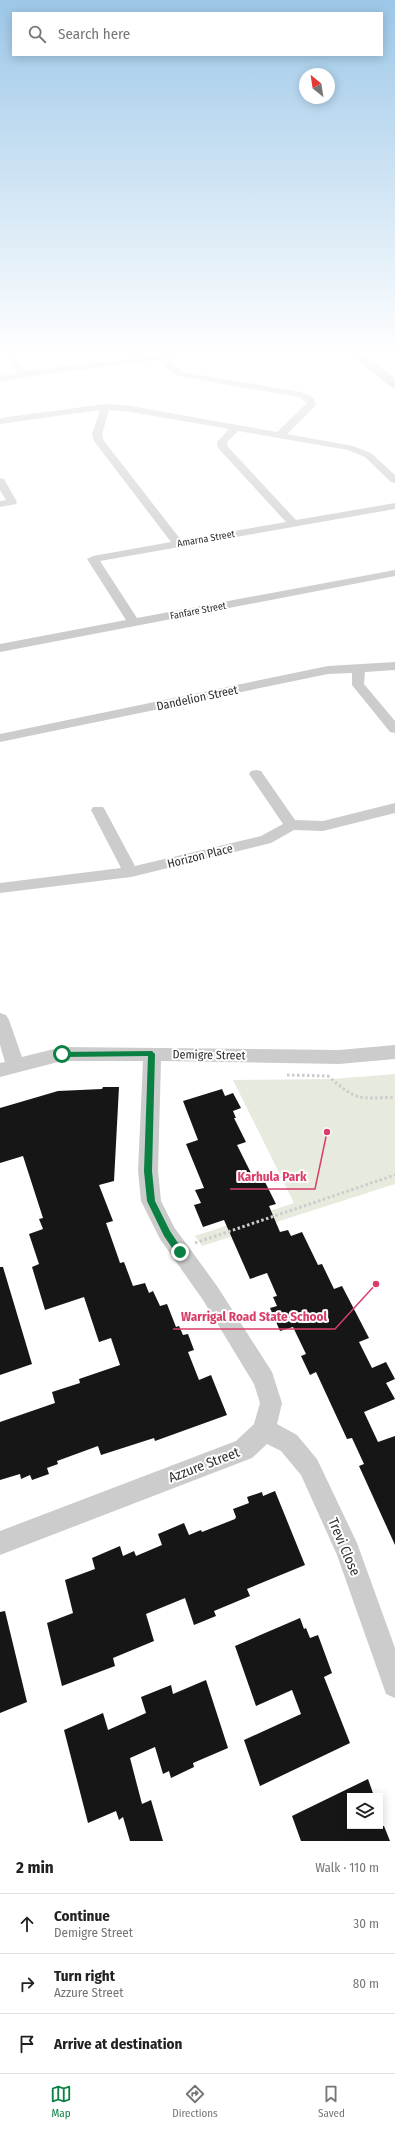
<!DOCTYPE html>
<meta charset="utf-8">
<style>
body{margin:0;font-family:"Fira Sans Condensed",sans-serif;background:#f6f6f6;color:#222}
.controls{position:absolute;right:12px;bottom:12px;display:grid;overflow:hidden;border-radius:0px;box-shadow:0 2px 10px #0003}
.controls button{width:36px;height:36px;display:grid;place-items:center;padding:0;border:0;border-bottom:1px solid #e0e0e0;background:#fff;color:#222;font:20px sans-serif}
.compass{position:absolute;left:299px;top:68px;width:36px;height:36px;border-radius:50%;background:#fff;box-shadow:0 2px 10px #0003;rotate:330deg}
.stop{position:absolute;width:12px;height:12px;margin:-9px;border:3px solid #0b8043;border-radius:50%;background:#fff}
.stop.end{background:#0b8043;border-color:#fff;box-shadow:0 1px 4px #0008}
.list{margin:0;padding:0;list-style:none}
h2{display:flex;justify-content:space-between;align-items:center;height:52px;margin:0;padding:0 16px;font-size:17px}
h2 small{font-size:13px;font-weight:400;color:#767676}
.list li{display:grid;grid-template-columns:26px 1fr auto;gap:12px;align-items:center;box-sizing:border-box;height:60px;padding:0 16px;border-top:1px solid #e0e0e0}
.list b{display:block;font-size:15px;white-space:nowrap}
.list p{margin:0;font-size:13px;white-space:nowrap;color:#767676}
.list em{font-size:13px;font-style:normal;color:#767676}
.icon{flex:none;width:22px;height:22px;fill:none;stroke:currentColor;stroke-width:2;stroke-linecap:round;stroke-linejoin:round}
.map{position:relative;flex:none;width:395px;height:1841px;overflow:hidden}
.search{position:absolute;background:#fff;box-shadow:0 2px 10px #0003;left:12px;right:12px;top:12px;height:44px;display:flex;align-items:center;gap:10px;box-sizing:border-box;padding:0 14px;border-radius:0px;color:#767676;font-size:15px}
.sheet{height:232px;background:#fff}
nav{display:flex;justify-content:space-around;align-items:center;box-sizing:border-box;height:56px;border-top:1px solid #e0e0e0;background:#fff;font-size:11px;color:#767676}
nav a{display:grid;justify-items:center;gap:2px}
nav .on{color:#0b8043}
.map>svg:first-child{display:block}
.green{fill:#e7ebde}
.building{fill:#161616}
.lines{fill:none;stroke-linecap:round;stroke-linejoin:round}
.path{stroke:#ccc;stroke-width:3;stroke-dasharray:2.5 2.5;stroke-linecap:butt}
.minor{fill:#ccc;fill-rule:evenodd}
.secondary{fill:#b9b9b9;fill-rule:evenodd}
.route{fill:#0b8043}
.labels{text-anchor:middle;dominant-baseline:central;stroke-width:4;stroke-linejoin:round;paint-order:stroke}
.far-street-label{font-size:10px;fill:#2f2f2f;stroke:#fff}
.street-label{font-size:12px;fill:#2f2f2f;stroke:#fff}
.near-street-label{font-size:14px;fill:#2f2f2f;stroke:#fff}
.leader{fill:none;stroke:#d93e68;stroke-width:1.5}
.callout-dot{fill:#d93e68;stroke:#fff;stroke-width:1.5}
.callout-label{font-size:13px;text-anchor:middle;font-weight:bold;fill:#d93e68;stroke:#fff;stroke-width:4;stroke-linejoin:round;paint-order:stroke}
</style>
<div class="map">
<svg width="395" height="1841" viewBox="0 0 395 1841">
<rect width="100%" height="100%" fill="#fff"/>
<path class="green" d="M395 1074V1184L202 1246 195 1236 294 1203 233 1080 332 1079Z"/>
<path class="building" d="M103 1087H119L114 1181 99 1185 113 1221 106 1223 118 1257 120 1263 124 1262 133 1286 145 1283 149 1293 153 1291 160 1306 167 1304 176 1327 179 1326 183 1335 188 1334 194 1350 188 1352 199 1380 211 1375 227 1415 155 1441 154 1438 101 1455 98 1446 57 1461 58 1464 47 1468 49 1474 32 1480 30 1475 21 1479 20 1474 0 1480V1422L55 1403 52 1392 80 1383 79 1379 120 1365 111 1338 99 1342 84 1297 45 1310 32 1267 39 1264 29 1234 43 1229 39 1219 43 1218 23 1156 0 1163V1108L58 1091 102 1089Z
M222 1089 225 1096 233 1093 241 1108 233 1111 236 1118H234L246 1142 237 1145 255 1181 263 1178 276 1204 269 1206 280 1232 288 1230 291 1236 302 1232 318 1265 322 1264 334 1289 342 1286 369 1338 359 1342 372 1368 386 1362 395 1379 386 1383 395 1399 364 1412 378 1442 395 1436V1545L359 1466 364 1464 352 1438 347 1439 316 1372 310 1375 301 1356 306 1354 293 1327 280 1331 270 1308 277 1306 273 1297 277 1296 267 1273 250 1279 224 1220 203 1227 194 1205 201 1203 195 1190 204 1188 186 1144 198 1140 183 1101Z
M0 1267H3L32 1364 0 1375Z
M275 1491 305 1565 247 1589 250 1596 214 1611 216 1616 194 1625 185 1598 146 1614 154 1641 113 1658 115 1666 62 1686 47 1623 73 1613 65 1580 95 1569 92 1558 120 1546 123 1556 134 1551 136 1556 162 1545 158 1534 184 1523 189 1535 201 1530 202 1532 235 1519 236 1517 233 1509 249 1503 247 1497 262 1492 263 1496Z
M5 1611 27 1702 0 1713V1612Z
M300 1618 304 1629 306 1628 310 1638 318 1635 332 1673 324 1677 350 1743 260 1786 244 1740 301 1714 292 1690 256 1706 235 1646Z
M206 1680 228 1748 193 1763 194 1767 171 1778 169 1771 163 1774 155 1747 130 1758 142 1804 151 1800 163 1841H130L123 1817 119 1820 116 1811 88 1823 64 1730 103 1713 108 1730 146 1713 141 1697 171 1685 173 1694Z
M368 1779 374 1796H350V1826H384L390 1841H301L292 1816Z"/>
<g class="lines">
<path class="path" d="M287 1075 328 1076C357 1101 358 1099 395 1097
M195 1243 395 1175"/>
<path class="minor" d="M3 352H11L26 371 181 352H202L198 354 166 358 183 372 301 392 314 398 316 404 315 406 287 434 353 446 371 453 395 475V483L391 482 365 457 348 450 238 431 227 442 228 447 296 520 395 503V509L100 561 137 618 395 570V576L0 652V644L126 620 87 559 93 556 171 542 94 441 92 434 100 410 0 424V418L105 404 131 406 277 432 307 403 299 397 178 376 173 374 158 360 24 377 0 382V376L18 373ZM109 410 131 412 229 429 217 442 218 448 286 522 181 540 104 441 102 434Z
M0 478 4 479 17 502 16 504 0 507V501L6 500 0 490Z
M395 662V670L365 672 364 684 395 721V733L390 732 352 685V673L328 674 0 742V734L328 666Z
M256 770 261 771 295 820 323 821 395 803V813L323 831 294 830 271 843 131 877 0 893V883L121 868 91 810 93 807H103L105 810 135 866 261 836 283 824 249 774 251 771Z
M0 1013 6 1015 9 1020 22 1057 62 1047 339 1050 395 1045V1059L339 1064 161 1061 158 1171 161 1201 174 1227 217 1286 272 1372 282 1403 277 1424 297 1435 317 1459 357 1543 395 1648V1698L386 1694 337 1555 301 1475 281 1451 267 1444 252 1458 0 1555V1531L236 1441 254 1424 260 1403 254 1384 203 1300 160 1239 141 1201 138 1171 143 1061H62L0 1077V1063L5 1062 0 1045Z"/>
<path class="secondary" d="M347 352H360L395 378V388L391 387Z"/>
</g>
<linearGradient id="sky" x2="0" y2="1"><stop stop-color="#9cc7e8"/><stop offset="0.58" stop-color="#fff"/><stop offset="1" stop-color="#fff" stop-opacity="0"/></linearGradient>
<rect width="395" height="609" fill="url(#sky)"/>
<path class="route" d="M152 1051 155 1054 152 1171 155 1201 170 1231 184 1252 180 1256 177 1255 164 1236 147 1201 144 1171 148 1056 62 1057 58 1054 62 1052Z"/>
<g class="labels">
<g class="far-street-label">
<text transform="translate(206 539) rotate(-10)">Amarna Street</text>
<text transform="translate(198 611) rotate(-11)">Fanfare Street</text>
</g>
<g class="street-label">
<text transform="translate(197 698) rotate(-12)">Dandelion Street</text>
<text transform="translate(200 856) rotate(-14)">Horizon Place</text>
<text transform="translate(209 1055) rotate(1)">Demigre Street</text>
</g>
<g class="near-street-label">
<text transform="translate(204 1465) rotate(-21)">Azzure Street</text>
<text transform="translate(344 1547) rotate(67)">Trevi Close</text>
</g>
</g>
<path class="leader" d="M327 1132L315 1189H230M376 1284L335 1329H173"/>
<g class="callout-dot">
<circle cx="327" cy="1132" r="4"/>
<circle cx="376" cy="1284" r="4"/>
</g>
<g class="callout-label">
<text x="272" y="1181">Karhula Park</text>
<text x="254" y="1321">Warrigal Road State School</text>
</g>
</svg>
<div class="controls">
<button><svg class="icon" aria-label="layers" viewBox="0 0 24 24"><path d="M12 4l9 5-9 5-9-5zM3 14l9 5 9-5"/></svg></button>
</div>
<svg class="compass" viewBox="-18 -18 36 36"><path d="M0-13l5 13h-10z" fill="#e53935"/><path d="M0 13l5-13h-10z" fill="#767676"/></svg>
<div class="stop" style="left:62px;top:1054px"></div>
<div class="stop end" style="left:180px;top:1252px"></div>
<div class="search"><svg class="icon" aria-label="search" viewBox="0 0 24 24"><circle cx="10" cy="10" r="6"/><path d="M15 15l6 6"/></svg>Search here</div>
</div>
<section class="sheet">
<h2>2 min<small>Walk · 110 m</small></h2>
<ul class="list">
<li><svg class="icon" aria-label="ahead" viewBox="0 0 24 24"><path d="M12 20V5M6 11l6-6 6 6"/></svg><div><b>Continue</b><p>Demigre Street</p></div><em>30 m</em></li>
<li><svg class="icon" aria-label="right" viewBox="0 0 24 24"><path d="M7 20v-9h11M14 6l5 5-5 5"/></svg><div><b>Turn right</b><p>Azzure Street</p></div><em>80 m</em></li>
<li><svg class="icon" aria-label="arrive" viewBox="0 0 24 24"><path d="M6 21V4h12l-3 4 3 4H6"/></svg><div><b>Arrive at destination</b></div></li>
</ul>
</section>
<nav>
<a class="on"><svg class="icon" aria-label="map" viewBox="0 0 24 24"><path d="M3 6l6-2 6 2 6-2v14l-6 2-6-2-6 2zM9 4v14M15 6v14"/></svg>Map</a>
<a><svg class="icon" aria-label="directions" viewBox="0 0 24 24"><path d="M12 3l9 9-9 9-9-9zM9 14v-3h6M13 9l2 2-2 2"/></svg>Directions</a>
<a><svg class="icon" aria-label="saved" viewBox="0 0 24 24"><path d="M7 4h10v16l-5-4-5 4z"/></svg>Saved</a>
</nav>
